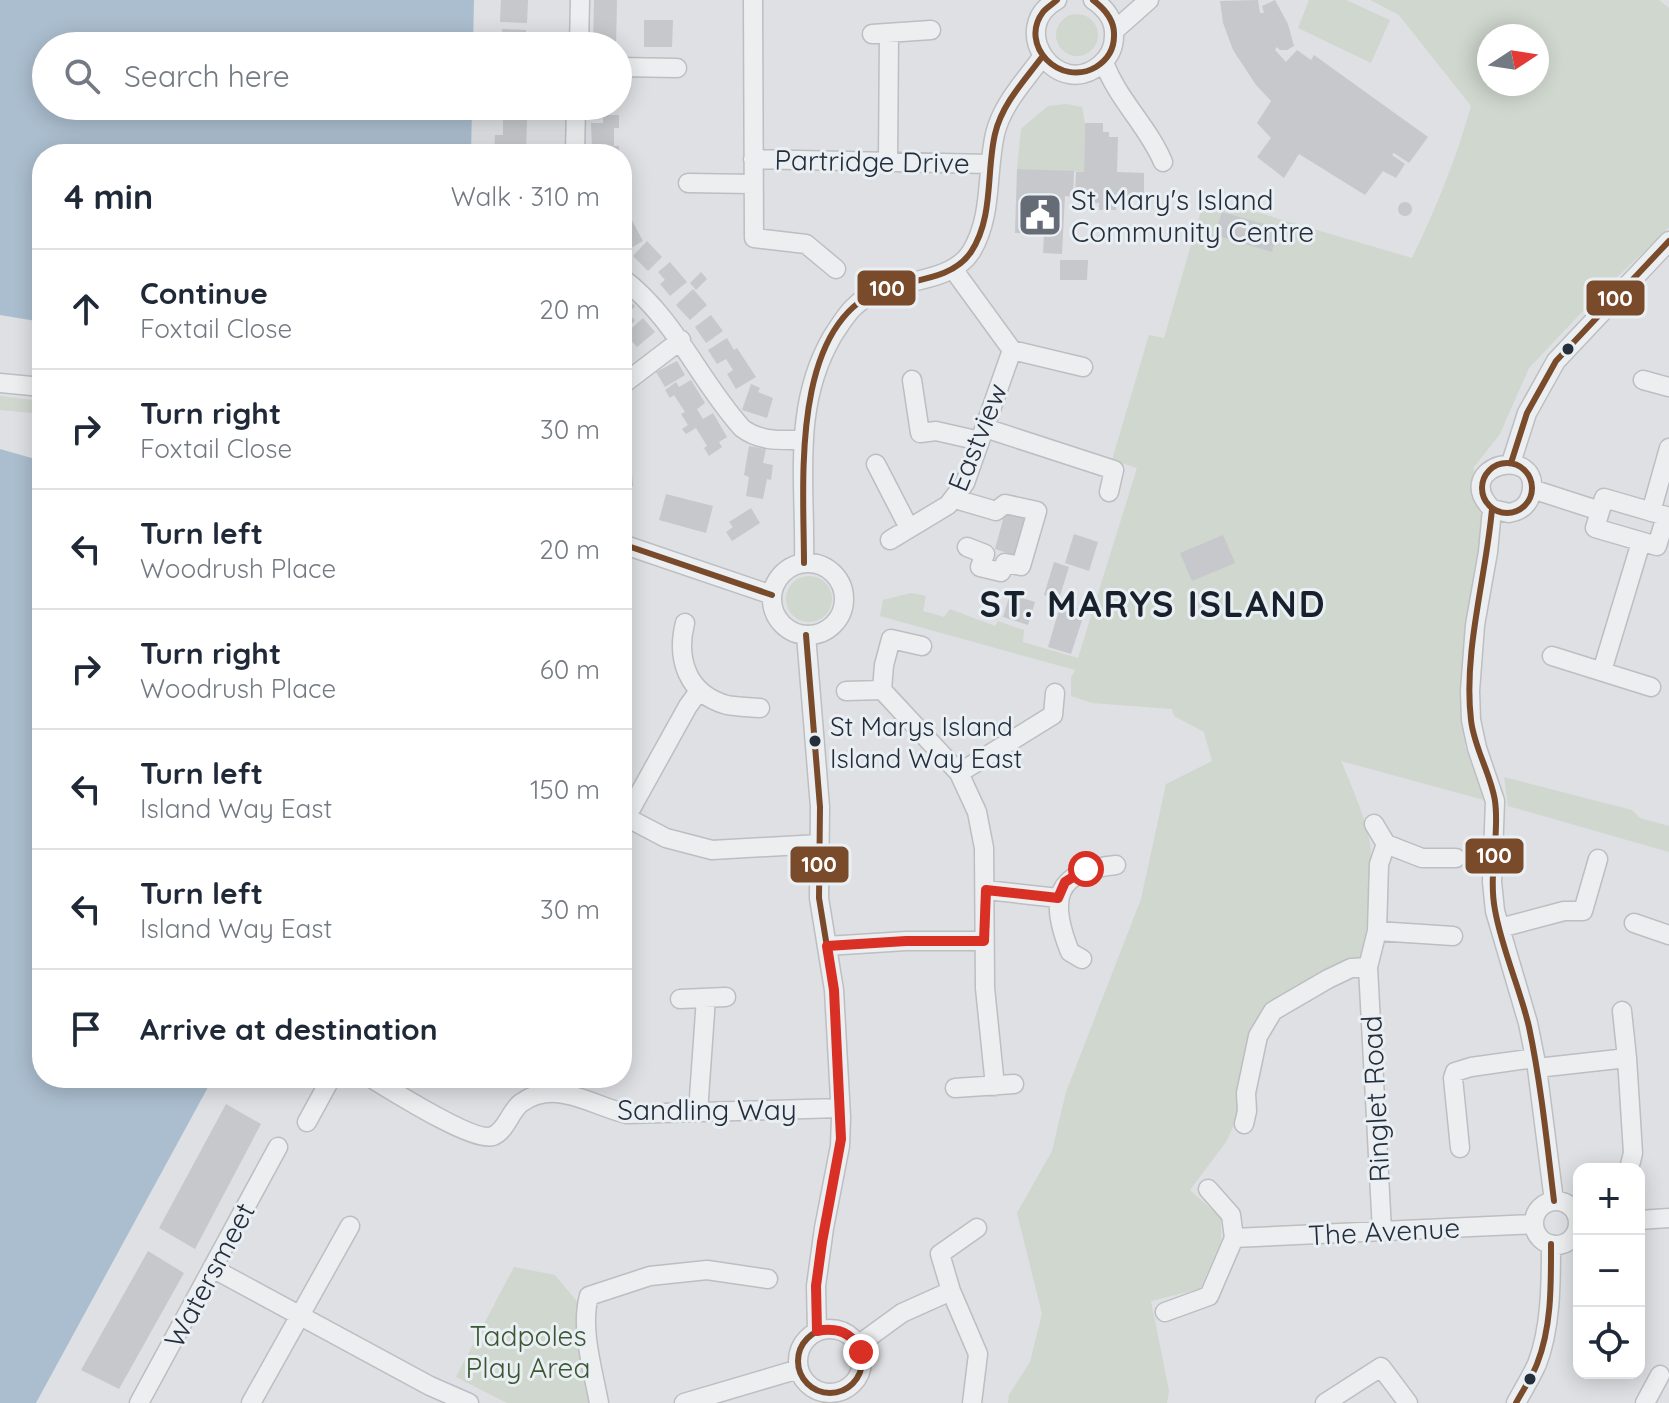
<!DOCTYPE html>
<meta charset="utf-8">
<style>
body{margin:0;font-family:Quicksand,sans-serif;background:#f6f6f7;color:#1f2937}
.controls{position:absolute;right:24px;bottom:24px;display:grid;overflow:hidden;border-radius:16px;box-shadow:0 4px 20px #0003}
.controls button{width:72px;height:72px;display:grid;place-items:center;padding:0;border:0;border-bottom:2px solid #e0e1e3;background:#fff;color:#1f2937;font:40px sans-serif}
.compass{position:absolute;left:1477px;top:24px;width:72px;height:72px;border-radius:50%;background:#fff;box-shadow:0 4px 20px #0003;rotate:78deg}
.stop{position:absolute;width:24px;height:24px;margin:-18px;border:6px solid #d93025;border-radius:50%;background:#fff}
.stop.end{background:#d93025;border-color:#fff;box-shadow:0 2px 8px #0008}
.list{margin:0;padding:0;list-style:none}
h2{display:flex;justify-content:space-between;align-items:center;height:104px;margin:0;padding:0 32px;font-size:34px}
h2 small{font-size:26px;font-weight:400;color:#747a83}
.list li{display:grid;grid-template-columns:52px 1fr auto;gap:24px;align-items:center;box-sizing:border-box;height:120px;padding:0 32px;border-top:2px solid #e0e1e3}
.list b{display:block;font-size:30px;white-space:nowrap}
.list p{margin:0;font-size:26px;white-space:nowrap;color:#747a83}
.list em{font-size:26px;font-style:normal;color:#747a83}
.icon{flex:none;width:44px;height:44px;fill:none;stroke:currentColor;stroke-width:2;stroke-linecap:round;stroke-linejoin:round}
.map{position:relative;flex:none;width:1669px;height:1403px;overflow:hidden}
.search{position:absolute;background:#fff;box-shadow:0 4px 20px #0003;left:32px;top:32px;width:600px;height:88px;display:flex;align-items:center;gap:20px;box-sizing:border-box;padding:0 28px;border-radius:44px;color:#747a83;font-size:30px}
.panel{position:absolute;background:#fff;box-shadow:0 4px 20px #0003;left:32px;top:144px;width:600px;height:944px;border-radius:32px}
.map>svg:first-child{display:block}
.green{fill:#cfd7ce;fill-rule:evenodd}
.water{fill:#abbecf}
.building{fill:#c6c8cb}
.lines{fill:none;stroke-linecap:round;stroke-linejoin:round}
.minor-casing{stroke:#bcbec1;stroke-width:21}
.minor{stroke:#edeef0;stroke-width:18}
.bus-1-casing{stroke:#eaeff4;stroke-width:12}
.bus-1{stroke:#7a4b2a;stroke-width:6}
.route{stroke:#d93025;stroke-width:10}
.bus-dot{fill:#252e3b;stroke:#eaeff4;stroke-width:3}
.labels{text-anchor:middle;dominant-baseline:central;stroke-width:6;stroke-linejoin:round;paint-order:stroke}
.bus-label{font-size:26px;fill:#252e3b;stroke:#eaeff4;text-anchor:start}
.street-label{font-size:28px;fill:#252e3b;stroke:#eaeff4}
.poi-label{font-size:28px;fill:#252e3b;stroke:#eaeff4;text-anchor:start}
.park-label{font-size:28px;fill:#3b5733;stroke:#eaeff4}
.district-label{font-size:36px;font-weight:bold;letter-spacing:2px;fill:#18202c;stroke:#eaeff4}
.line-badge{stroke:#eaeff4;stroke-width:3}
.badge-label{font-size:22px;text-anchor:middle;font-weight:bold;fill:#fff}
</style>
<div class="map">
<svg width="1669" height="1403" viewBox="0 0 1669 1403">
<rect width="100%" height="100%" fill="#dee0e3"/>
<path class="green" d="M1309 0H1346L1390 20 1371 63 1298 28Z
M1370 0H1659L1669 8V228L1614 280 1598 287 1582 312 1529 368 1500 434 1474 467 1473 488 1482 517 1462 699 1465 746 1484 800 1341 761C1352 788 1365 815 1370 844 1376 883 1369 924 1359 962L1268 1006 1237 1118 1226 1142 1190 1190 1221 1218V1241L1200 1289 1151 1301 1169 1391 1167 1403H1008L1009 1395 1030 1362 1042 1314 1017 1213 1052 1151 1066 1092 1141 899 1166 784 1212 761 1204 732 1174 716 1172 709 1092 703 1071 696V678L1075 670 880 616 883 600 911 593 926 596 923 611 944 617 950 609 995 626 998 621 1024 630 1023 642 1078 658 1137 468 1112 460 1149 335 1164 338 1205 197 1412 258C1436 209 1456 159 1471 106L1399 15ZM1489 36H1537V84H1489Z
M1056 35a21 21 0 1 1 42 0a21 21 0 1 1-42 0Z
M1066 104 1082 107 1085 123 1084 172 1017 169 1021 129 1048 106Z
M0 396 42 401V414L0 410Z
M786 599a23 23 0 1 1 46 0a23 23 0 1 1-46 0Z
M1504 777 1632 810 1640 818 1669 826V852L1508 806Z
M514 1267 555 1275 579 1304 577 1345 589 1403H507L456 1377Z"/>
<path class="water" d="M0 0H474L473 46H46V106H472L471 154H42V322L0 315Z
M0 449 42 461V1078H213L36 1403H0Z"/>
<path class="building" d="M501 0H528L527 23 500 22Z
M594 0H617L616 46H593Z
M1258 0 1260 13H1264L1262 6 1275 0 1288 24 1294 46 1287 50H1280L1277 47 1275 50 1286 62 1297 50 1311 60 1314 55 1428 137 1409 163 1394 153 1392 155 1405 164 1396 178 1383 171 1365 195 1299 154 1284 178 1257 157 1271 138 1257 123 1271 101 1256 85 1233 50 1223 23 1220 1Z
M644 20H673L672 47H644Z
M502 29 526 30V46H502Z
M592 106H615V111H592Z
M603 115H619V128H614V146H619V154H602V148H592L591 123H603Z
M503 118 527 120 526 154H494L495 135H503Z
M1085 123H1103V132H1109V137H1118L1117 172 1144 173V198L1116 197V210H1099V203L1083 202 1084 194H1075L1076 172H1084Z
M1017 169 1074 171 1073 197 1065 196 1062 254 1043 253 1044 234 1015 233Z
M622 202 643 241 622 253Z
M1398 209a7 7 0 1 1 14 0a7 7 0 1 1-14 0Z
M1222 212 1278 228 1272 252 1215 235Z
M647 241 662 257 648 271 633 256Z
M1060 260H1088L1087 280H1060Z
M670 262 687 282 670 296 660 284 665 280 658 272Z
M701 272 707 279 696 290 690 283Z
M693 289 707 305 690 320 676 305Z
M622 295 635 306 628 314 635 320 622 337Z
M711 315 723 331 706 343 695 327Z
M643 318 655 332 637 347 625 334Z
M727 338 734 350 737 348 756 377 736 389 727 374 733 370 726 359 717 364 708 350Z
M677 361 685 375 665 387 656 372Z
M691 380 705 403 697 409 703 419 713 413 727 437 719 442 722 447 709 456 704 448 707 446 696 428 686 434 682 429 688 425 681 414 685 412 674 395 670 398 665 390 676 382 679 387Z
M751 384 760 388 758 392 773 398 767 418 742 410Z
M625 438 630 458 622 460V439Z
M749 446 766 449 763 463 773 465 771 480 767 479 763 499 746 496 749 477 744 475Z
M622 462H631L633 486 622 487Z
M622 489 632 490 630 512H622Z
M666 494 713 506 706 533 659 520Z
M751 508 760 523 732 541 726 532 733 527 729 522Z
M1005 512 1027 518 1017 556 995 549Z
M1074 534 1098 542 1089 571 1065 563Z
M1223 535 1235 563 1192 581 1180 553Z
M1054 562 1069 567 1059 599 1044 595Z
M1010 594 1035 602 1028 625 1003 617Z
M1061 603 1085 611 1071 654 1048 647Z
M226 1104 261 1124 195 1249 159 1228Z
M148 1251 184 1273 119 1389 81 1370Z"/>
<g class="lines">
<g class="minor-casing">
<path id="minor" d="M753 0 754 238 806 244 836 269
M1057 0C1006 28 1058 102 1101 64 1109 57 1114 47 1114 36 1115 21 1106 8 1093 0
M1114 31 1149 0
M872 34 931 30
M579 46 580 0
M1104 62C1117 99 1148 126 1163 162
M618 67 677 68
M575 154 576 106
M753 159 990 164
M888 160 889 34
M688 183 753 184
M953 269 1012 350 1083 367
M622 278C675 318 698 379 742 428 760 442 781 440 803 440
M912 380 920 433 936 431 980 441
M1643 380 1669 387
M0 383 42 387
M622 385 681 340
M985 428 1114 470 1109 492
M1511 463 1527 413 1556 361 1669 241
M876 464 909 528
M1532 489 1600 511
M1604 498 1666 516 1657 546 1595 528Z
M955 499 996 511 1005 504 1037 511 1021 566 1005 563 1001 572 980 567 985 554 967 547
M1492 509 1509 513C1520 511 1528 506 1531 494 1543 443 1449 465 1492 509L1488 552 1475 625 1470 691 1471 720 1477 748 1495 801 1492 882 1495 911 1528 1023 1537 1068 1554 1201
M1651 512 1669 448
M890 540 948 505 965 483 1012 350
M622 544 772 595
M804 563C806 485 791 408 832 337 847 313 856 299 884 289 911 280 954 279 971 252 993 216 986 174 995 134 1002 104 1025 81 1042 57
M772 599a36 36 0 1 1 72 0a36 36 0 1 1-72 0Z
M685 623C676 659 687 694 727 705 737 707 749 707 760 708
M806 635 820 807 819 898 834 990 841 1117 840 1146 824 1228 816 1286 817 1331
M1552 656 1651 687
M1602 671 1641 542
M882 690 884 665 891 639 922 646
M846 691 882 690 959 773 977 812 984 848 985 988 995 1086
M959 773 1053 715 1055 693
M622 815 666 838 712 850 819 844
M1374 824 1386 844 1422 858H1456
M622 825 688 706 699 691
M986 890 1058 898
M1634 923 1669 935
M1500 928 1564 911H1583L1598 859
M1377 931 1453 936
M827 946 906 941H984
M1082 959 1070 952C1049 899 1054 871 1116 865
M680 999 726 997
M1622 1011 1627 1058
M1537 1068 1627 1058 1633 1153 1629 1169
M371 1078C391 1090 474 1143 493 1136 507 1130 510 1111 521 1103 556 1078 592 1106 627 1114L840 1108
M955 1088 1014 1084
M698 1112 706 998
M307 1122 331 1078
M1244 1124 1247 1111 1246 1093 1258 1036 1273 1011 1328 979 1351 968 1368 967
M1460 1148 1453 1078 1455 1072 1471 1067 1535 1058
M1208 1189 1231 1215 1234 1238
M1534 1223a22 22 0 1 1 44 0a22 22 0 1 1-44 0Z
M1639 1220 1669 1218
M1382 1231 1368 967 1377 931 1379 864 1386 844
M212 1268 430 1386 469 1403
M1165 1312 1209 1296 1234 1238 1534 1224
M798 1361a32 32 0 1 1 64 0a32 32 0 1 1-64 0Z
M858 1345 902 1313 951 1291
M139 1403 278 1147
M251 1403 350 1226
M599 1403C593 1370 580 1328 589 1296L650 1276 707 1270 768 1279
M684 1403 799 1369
M972 1403 978 1354 951 1291 940 1254 977 1228
M1325 1403 1381 1367 1408 1403
M1516 1403C1523 1390 1531 1377 1537 1364 1551 1328 1551 1283 1551 1244
M1645 1403 1660 1375"/>
</g>
<use href="#minor" class="minor"/>
<g class="bus-1-casing">
<path id="bus-1" d="M1057 0C1053 4 1046 8 1043 12 1018 45 1060 88 1096 67 1107 60 1114 49 1114 36 1115 20 1105 9 1093 0
M1511 463 1527 413 1556 361 1669 241
M1482 488a25 25 0 1 1 50 0a25 25 0 1 1-50 0Z
M1492 509C1486 577 1463 652 1471 720 1474 748 1491 774 1495 801 1500 835 1488 874 1495 910 1502 950 1520 988 1529 1027 1541 1084 1547 1143 1554 1201
M622 544 772 595
M804 563C804 485 789 322 884 289 913 279 952 280 971 252 994 217 986 172 995 134 1002 104 1024 81 1042 57
M806 635 820 807 819 898 834 990 841 1117 840 1146 816 1286 817 1331
M798 1361a32 32 0 1 1 64 0a32 32 0 1 1-64 0Z
M1516 1403C1523 1390 1532 1377 1537 1364 1552 1326 1551 1283 1551 1244"/>
</g>
<use href="#bus-1" class="bus-1"/>
</g>
<g class="lines">
<path class="route" d="M861 1352C852 1332 837 1327 817 1331L816 1286 822 1242 841 1139 834 990 827 946 906 941H984L986 890 1058 898 1065 882 1086 869"/>
</g>
<defs>
<g id="civic-square" transform="scale(2.3)"><rect x="-9" y="-9" width="18" height="18" rx="4" fill="#666c76" stroke="#eaeff4"/><path d="M-.6-6.5H3V-4.5H.6V-3L4-1V1h2V6H-6V1h2V-1L-.6-3ZM-1.2 2.5V6h2.4V2.5Z" fill="#fff"/></g>
</defs>
<g fill-rule="evenodd">
<use href="#civic-square" x="1040" y="215"/>
</g>
<g class="bus-dot">
<circle cx="1568" cy="349" r="7"/>
<circle cx="815" cy="741" r="7"/>
<circle cx="1530" cy="1379" r="7"/>
</g>
<g class="labels">
<g class="bus-label">
<text x="830" y="726">St Marys Island<tspan x="830" dy="32">Island Way East</tspan></text>
</g>
<g class="street-label">
<text transform="translate(872 161) rotate(1)">Partridge Drive</text>
<text transform="translate(977 437) rotate(-68)">Eastview</text>
<text transform="translate(1375 1099) rotate(-93)">Ringlet Road</text>
<text x="707" y="1109">Sandling Way</text>
<text transform="translate(1384 1231) rotate(-3)">The Avenue</text>
<text transform="translate(209 1275) rotate(-62)">Watersmeet</text>
</g>
<g class="poi-label">
<text x="1071" y="199">St Mary's Island<tspan x="1071" dy="32">Community Centre</tspan></text>
</g>
<g class="park-label">
<text x="528" y="1335">Tadpoles<tspan x="528" dy="32">Play Area</tspan></text>
</g>
<g class="district-label">
<text x="1153" y="603">ST. MARYS ISLAND</text>
</g>
</g>
<g class="line-badge">
<rect x="856" y="269" width="61" height="38" rx="8" fill="#7a4b2a"/>
<rect x="1585" y="279" width="61" height="38" rx="8" fill="#7a4b2a"/>
<rect x="1464" y="837" width="61" height="38" rx="8" fill="#7a4b2a"/>
<rect x="789" y="845" width="61" height="39" rx="8" fill="#7a4b2a"/>
</g>
<g class="badge-label">
<text x="887" y="296">100</text>
<text x="1615" y="306">100</text>
<text x="1494" y="863">100</text>
<text x="819" y="872">100</text>
</g>
</svg>
<div class="controls">
<button>+</button>
<button>−</button>
<button><svg class="icon" aria-label="locate" viewBox="0 0 24 24"><circle cx="12" cy="12" r="6"/><path d="M12 2v4M12 18v4M2 12h4M18 12h4"/></svg></button>
</div>
<svg class="compass" viewBox="-18 -18 36 36"><path d="M0-13l5 13h-10z" fill="#e53935"/><path d="M0 13l5-13h-10z" fill="#747a83"/></svg>
<div class="stop" style="left:1086px;top:869px"></div>
<div class="stop end" style="left:861px;top:1352px"></div>
<div class="search"><svg class="icon" aria-label="search" viewBox="0 0 24 24"><circle cx="10" cy="10" r="6"/><path d="M15 15l6 6"/></svg>Search here</div>
<section class="panel">
<h2>4 min<small>Walk · 310 m</small></h2>
<ul class="list">
<li><svg class="icon" aria-label="ahead" viewBox="0 0 24 24"><path d="M12 20V5M6 11l6-6 6 6"/></svg><div><b>Continue</b><p>Foxtail Close</p></div><em>20 m</em></li>
<li><svg class="icon" aria-label="right" viewBox="0 0 24 24"><path d="M7 20v-9h11M14 6l5 5-5 5"/></svg><div><b>Turn right</b><p>Foxtail Close</p></div><em>30 m</em></li>
<li><svg class="icon" aria-label="left" viewBox="0 0 24 24"><path d="M17 20v-9H6M10 6l-5 5 5 5"/></svg><div><b>Turn left</b><p>Woodrush Place</p></div><em>20 m</em></li>
<li><svg class="icon" aria-label="right" viewBox="0 0 24 24"><path d="M7 20v-9h11M14 6l5 5-5 5"/></svg><div><b>Turn right</b><p>Woodrush Place</p></div><em>60 m</em></li>
<li><svg class="icon" aria-label="left" viewBox="0 0 24 24"><path d="M17 20v-9H6M10 6l-5 5 5 5"/></svg><div><b>Turn left</b><p>Island Way East</p></div><em>150 m</em></li>
<li><svg class="icon" aria-label="left" viewBox="0 0 24 24"><path d="M17 20v-9H6M10 6l-5 5 5 5"/></svg><div><b>Turn left</b><p>Island Way East</p></div><em>30 m</em></li>
<li><svg class="icon" aria-label="arrive" viewBox="0 0 24 24"><path d="M6 21V4h12l-3 4 3 4H6"/></svg><div><b>Arrive at destination</b></div></li>
</ul>
</section>
</div>
